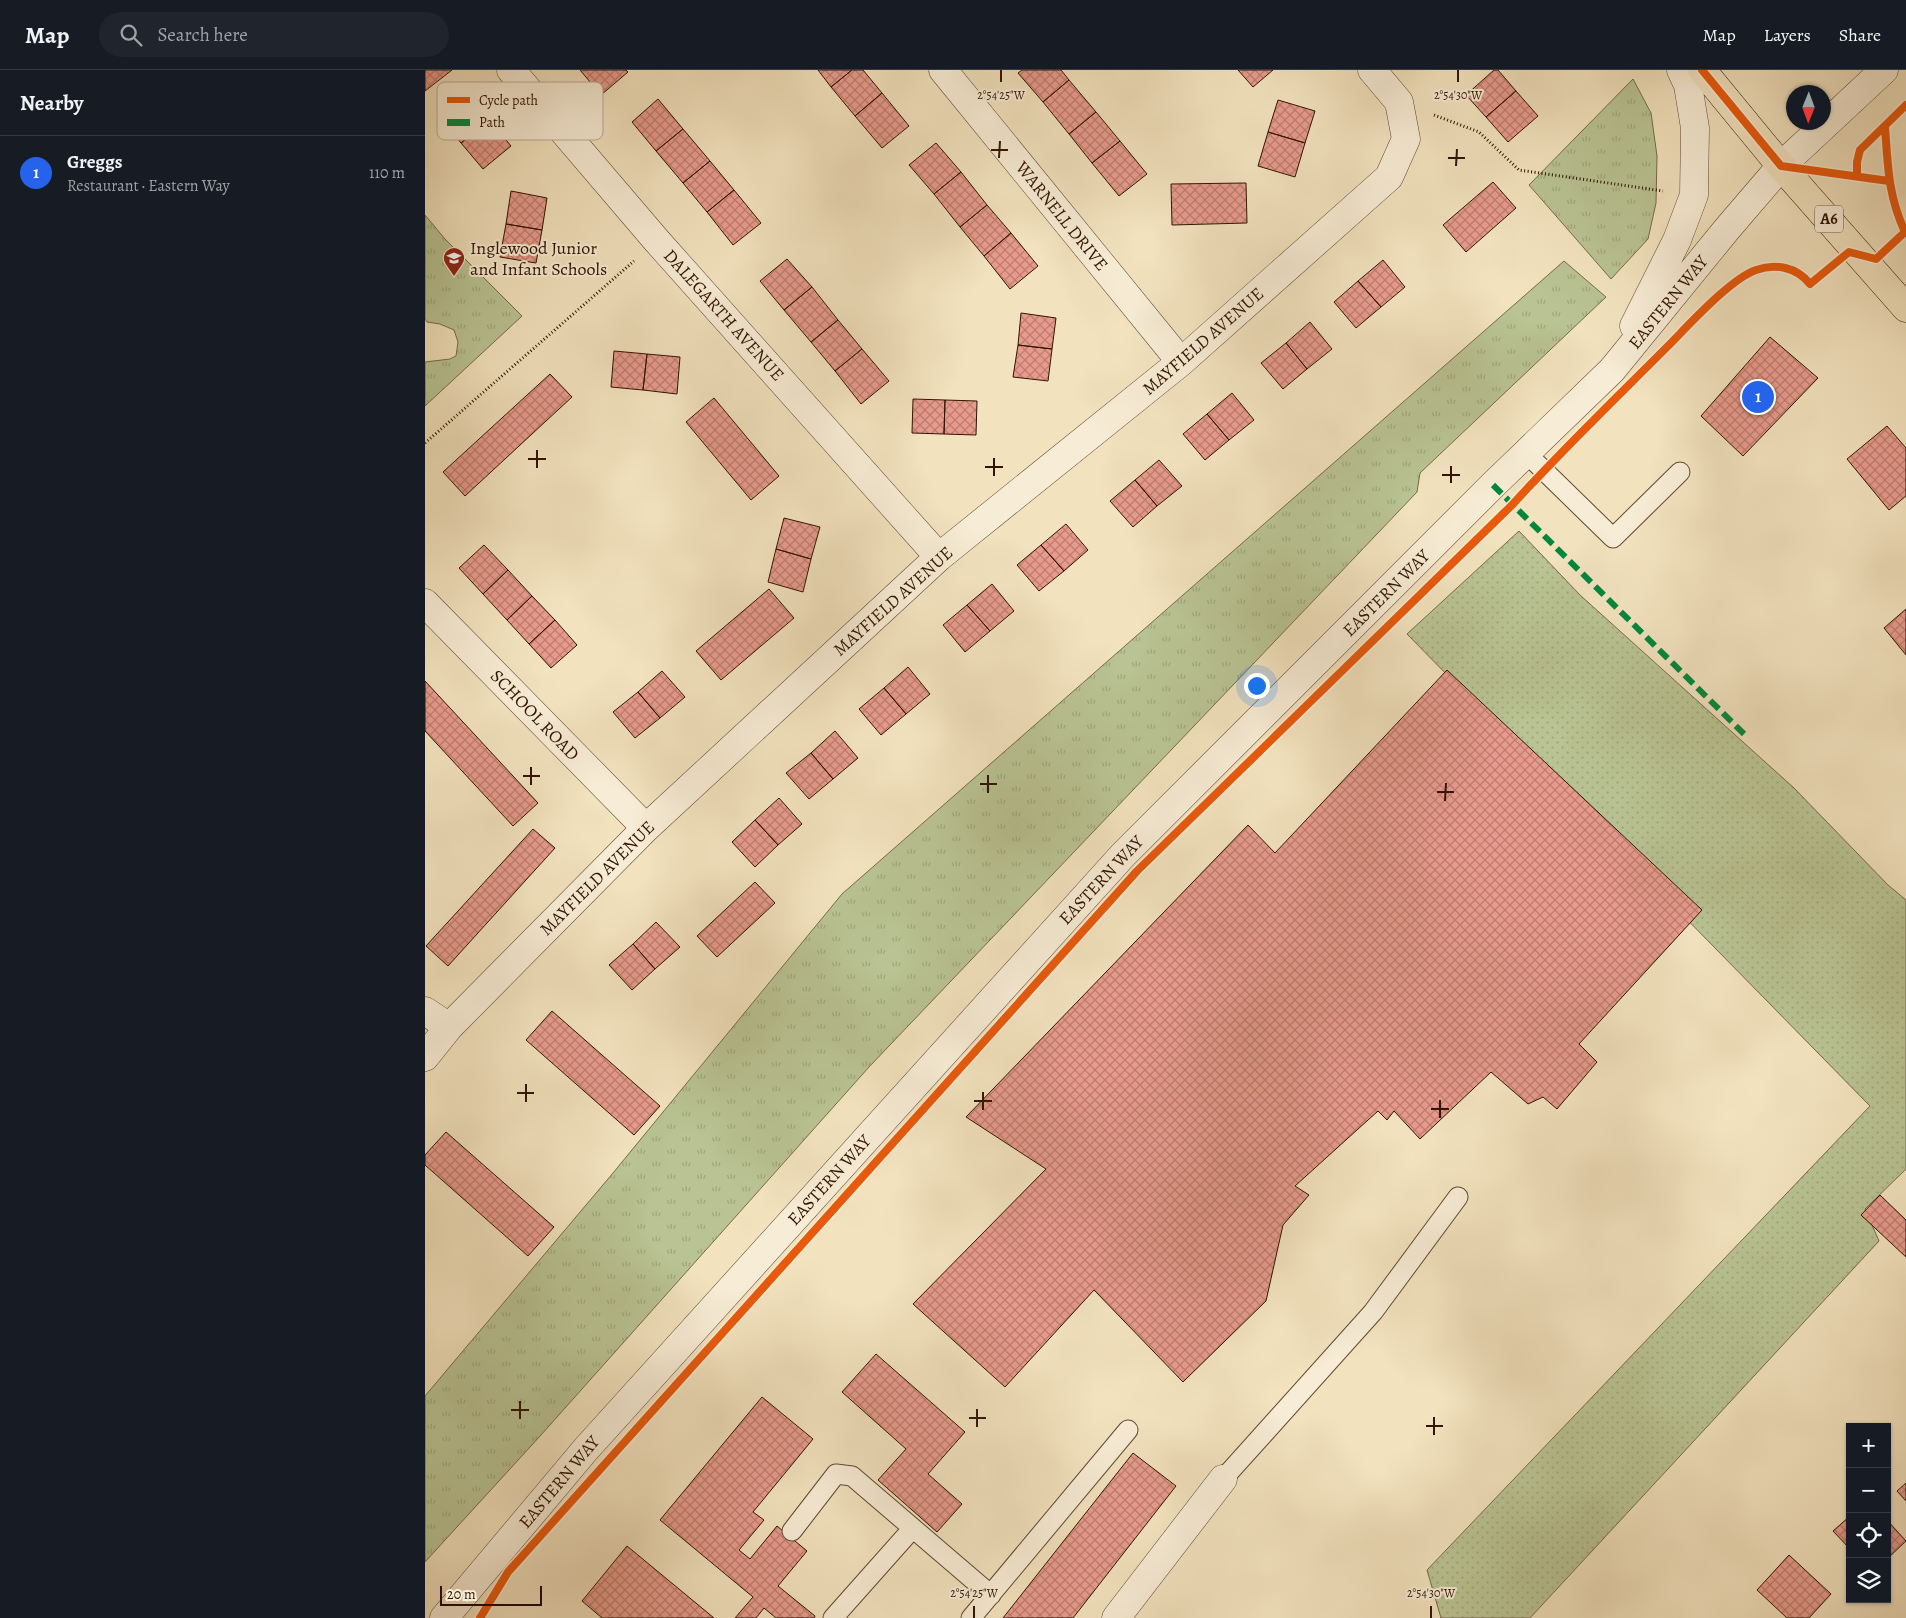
<!DOCTYPE html>
<meta charset="utf-8">
<style>
body{margin:0;font-family:Alegreya,serif;background:#20242c;color:#f1f3f6}
.controls{position:absolute;right:15px;bottom:15px;display:grid;overflow:hidden;border-radius:0px;box-shadow:0 1px 4px #0004}
.controls button{width:45px;height:45px;display:grid;place-items:center;padding:0;border:0;border-bottom:1px solid #363941;background:#171b24;color:#f1f3f6;font:25px sans-serif}
.compass{position:absolute;left:1361px;top:15px;width:45px;height:45px;border-radius:50%;background:#171b24;box-shadow:0 1px 4px #0004;rotate:181deg}
.scale{position:absolute;left:15px;bottom:12px;width:102px;box-sizing:border-box;padding-left:5px;border:2px solid #311300;border-top:0;font-size:14px;line-height:18px;white-space:nowrap;color:#311300;-webkit-text-stroke:4px #f7ecd5;paint-order:stroke}
.you{position:absolute;left:831px;top:615px;width:18px;height:18px;margin:-12px;border:4px solid #fff;border-radius:50%;background:#1a73e8;box-shadow:0 0 0 8px #1a73e833}
.badge{display:grid;place-items:center;width:32px;height:32px;border-radius:50%;background:#2563eb;color:#fff;font-size:16px;font-weight:700}
.pin{position:absolute;translate:-50% -50%;border:2px solid #fff;box-shadow:0 1px 5px #0006}
.list{margin:0;padding:0;list-style:none}
h2{display:flex;justify-content:space-between;align-items:center;height:65px;margin:0;padding:0 20px;font-size:21px}
h2 small{font-size:16px;font-weight:400;color:#9ea1a6}
.list li{display:grid;grid-template-columns:32px 1fr auto;gap:15px;align-items:center;box-sizing:border-box;height:75px;padding:0 20px;border-top:1px solid #363941}
.list b{display:block;font-size:19px;white-space:nowrap}
.list p{margin:0;font-size:16px;white-space:nowrap;color:#9ea1a6}
.list em{font-size:16px;font-style:normal;color:#9ea1a6}
.icon{flex:none;width:28px;height:28px;fill:none;stroke:currentColor;stroke-width:2;stroke-linecap:round;stroke-linejoin:round}
.map{position:relative;flex:none;width:1481px;height:1548px;overflow:hidden}
header{display:flex;align-items:center;gap:30px;box-sizing:border-box;height:70px;padding:0 25px;background:#171b24;border-bottom:1px solid #363941}
header strong{font-size:24px}
nav{display:flex;gap:28px;margin-inline-start:auto;font-size:18px}
.search{width:350px;height:45px;background:#20242c;display:flex;align-items:center;gap:12px;box-sizing:border-box;padding:0 18px;border-radius:28px;color:#9ea1a6;font-size:19px}
main{display:flex}
aside{flex:1;background:#171b24}
.map>svg:first-child{display:block}
.grass{fill:url(#grass-tufts);stroke:#756b4a}
.garden{fill:url(#garden-dots);stroke:#756b4a}
.building{fill:url(#building-cross-hatch);stroke:#311300}
.lines{fill:none;stroke-linecap:round;stroke-linejoin:round}
.service-casing{stroke:#614730;stroke-width:21}
.minor-casing{stroke:#614730;stroke-width:29}
.tertiary-casing{stroke:#614730;stroke-width:29}
.primary-casing{stroke:#311300;stroke-width:29}
.path{stroke:#311300;stroke-width:3;stroke-dasharray:1 2.5;stroke-linecap:butt}
.service{stroke:#f7ecd5;stroke-width:19}
.minor{stroke:#f7ecd5;stroke-width:28}
.tertiary{stroke:#f7ecd5;stroke-width:28}
.primary{stroke:#f2e2be;stroke-width:28}
.quiet{stroke:#00873e;stroke-width:6;stroke-dasharray:12 6;stroke-linecap:butt}
.cycleway-casing{stroke:#f7ecd5;stroke-width:11}
.cycleway{stroke:#e8590c;stroke-width:8}
.ticks{fill:none;stroke:#311300;stroke-width:2}
.labels{text-anchor:middle;dominant-baseline:central;stroke-width:4;stroke-linejoin:round;paint-order:stroke}
.shield{fill:#f7ecd5;stroke:#6c5440;stroke-width:1}
.shield-label{font-size:16px;font-weight:bold;fill:#311300}
.street-label{font-size:18px;fill:#311300;stroke:#f7ecd5}
.poi-label{font-size:18px;fill:#311300;stroke:#f7ecd5;text-anchor:start}
.key{fill:#f7ecd5;stroke:#bcab95;stroke-width:1}
.key-label{font-size:14px;fill:#311300}
.ticks-label{font-size:12px;text-anchor:middle;fill:#311300;stroke:#f7ecd5;stroke-width:4;stroke-linejoin:round;paint-order:stroke}
</style>
<header>
<strong>Map</strong>
<div class="search"><svg class="icon" aria-label="search" viewBox="0 0 24 24"><circle cx="10" cy="10" r="6"/><path d="M15 15l6 6"/></svg>Search here</div>
<nav><a>Map</a><a>Layers</a><a>Share</a></nav>
</header>
<main>
<aside>
<h2>Nearby<small></small></h2>
<ul class="list">
<li><span class="badge">1</span><div><b>Greggs</b><p>Restaurant · Eastern Way</p></div><em>110 m</em></li>
</ul>
</aside>
<div class="map">
<svg width="1481" height="1548" viewBox="0 0 1481 1548">
<defs>
<pattern id="grass-tufts" width="24" height="20" patternUnits="userSpaceOnUse" patternTransform="scale(1.25)"><rect width="24" height="20" fill="#b9c393"/><path d="M3 7l-1-3M5 7V3M7 7l1-3M15 17l-1-3M17 17v-4M19 17l1-3" fill="none" stroke="#a0a77d"/></pattern>
<pattern id="garden-dots" width="8" height="8" patternUnits="userSpaceOnUse" patternTransform="scale(1.25)"><rect width="8" height="8" fill="#b9c393"/><path d="M2 2h.1M6 6h.1" fill="none" stroke="#a0a77d" stroke-width="1.8" stroke-linecap="round"/></pattern>
<pattern id="building-cross-hatch" width="8" height="8" patternUnits="userSpaceOnUse" patternTransform="scale(1.25)"><rect width="8" height="8" fill="#e89b8d"/><path d="M0 0l8 8M0 8l8-8" fill="none" stroke="#bd7d71"/></pattern>
</defs>
<rect width="100%" height="100%" fill="#f2e2be"/>
<filter id="stains"><feTurbulence type="fractalNoise" baseFrequency=".004" numOctaves="4"/><feColorMatrix values="0 0 0 0 .2 0 0 0 0 .09 0 0 0 0 .02 0 0 0 .5 -.17"/></filter>
<radialGradient id="worn" r=".72"><stop offset=".6" stop-color="#630" stop-opacity="0"/><stop offset="1" stop-color="#630" stop-opacity=".3"/></radialGradient>
<path class="grass" d="M1208 9 1226 43 1232 86 1231 133 1223 169 1186 209 1104 115Z
M0 145 20 169 97 246 0 336V292L25 289 31 286 33 272 29 260 15 254 2 252 0 249Z
M1139 191 1181 227 995 403 992 422 444 997 116 1365 0 1492V1326L188 1103 417 824Z"/>
<path class="garden" d="M1094 461 1155 525 1369 718 1463 815 1481 830V1099L1440 1139 1454 1171 1105 1548H1016L1002 1500 1445 1036 982 564Z"/>
<path class="building" d="M0 0H27L0 21Z
M155 0H201L203 2 176 25Z
M393 0H427L406 17Z
M427 0H438L457 23 430 46 406 17Z
M597 0H636L644 10 618 32 593 3Z
M813 0H848L828 17Z
M1069 0H1073L1091 21 1061 47 1041 25Z
M644 10 671 42 644 64 618 32Z
M1091 21 1113 46 1083 72 1061 47Z
M457 23 484 56 457 78 430 46Z
M44 25 65 50 36 73 16 48Z
M233 29 258 59 231 81 207 52Z
M853 30 890 41 880 73 843 62Z
M671 42 695 71 667 93 644 64Z
M65 50 86 76 58 99 36 73Z
M258 59 285 91 258 113 231 81Z
M843 62 880 73 870 107 833 96Z
M695 71 722 104 694 126 667 93Z
M511 73 536 102 509 124 484 95Z
M285 91 309 120 282 142 258 113Z
M536 102 562 135 535 157 509 124Z
M1068 112 1091 138 1041 182 1018 155Z
M821 113 822 153 747 155 746 114Z
M309 120 336 153 308 175 282 142Z
M86 121 122 128 117 160 81 154Z
M562 135 586 163 559 186 535 157Z
M81 154 117 160 111 193 75 187Z
M586 163 613 196 585 219 559 186Z
M362 189 387 217 359 240 335 211Z
M958 190 980 217 956 237 933 211Z
M933 211 956 237 931 258 909 232Z
M387 217 413 250 386 272 359 240Z
M596 243 631 248 627 279 593 275Z
M413 250 437 279 410 301 386 272Z
M885 252 907 279 882 299 861 273Z
M1345 267 1393 308 1318 386 1276 346Z
M861 273 882 299 858 319 836 293Z
M593 275 627 279 623 311 588 307Z
M437 279 464 311 436 334 410 301Z
M189 281 222 284 218 320 186 317Z
M222 284 255 287 252 324 218 320Z
M125 304 147 327 40 426 18 402Z
M807 323 829 350 804 370 782 344Z
M289 328 354 406 326 430 261 352Z
M488 329 520 330 519 364 487 363Z
M520 330 552 331 551 365 519 364Z
M782 344 804 370 780 390 758 364Z
M1462 356 1481 378V426L1464 440 1422 389Z
M734 390 757 416 732 436 710 410Z
M710 410 732 436 708 457 685 431Z
M359 448 395 457 386 489 351 479Z
M641 454 663 480 639 501 616 475Z
M59 475 83 500 58 524 34 498Z
M616 475 639 501 614 521 592 495Z
M351 479 386 489 378 522 343 512Z
M83 500 107 526 82 550 58 524Z
M567 514 589 541 565 561 542 535Z
M344 519 369 548 296 610 271 581Z
M107 526 130 550 104 574 82 550Z
M542 535 565 561 540 582 518 555Z
M1481 539V585L1459 558Z
M130 550 152 575 126 598 104 574Z
M483 597 505 624 481 644 459 618Z
M1022 600 1277 840 1154 974 1172 992 1132 1039 1118 1027 1103 1034 1066 1002 995 1069 969 1041 962 1050 953 1041 870 1116 884 1125 858 1155 841 1231 758 1312 669 1220 580 1317 488 1234 621 1099 541 1047 823 755 850 783Z
M237 601 260 627 235 648 213 622Z
M0 611 113 733 88 756 0 661Z
M459 618 481 644 456 665 434 639Z
M213 622 235 648 210 668 188 642Z
M410 661 433 688 408 709 386 683Z
M386 683 408 709 384 729 361 703Z
M354 728 377 754 353 775 330 750Z
M330 750 353 775 330 797 307 772Z
M108 759 130 778 23 896 1 876Z
M330 812 350 833 292 887 272 866Z
M231 852 255 877 230 899 208 874Z
M208 874 230 899 207 920 184 895Z
M127 941 235 1036 209 1065 101 970Z
M21 1062 129 1157 103 1186 0 1095V1085Z
M1455 1125 1481 1150V1187L1436 1145Z
M451 1284 540 1362 503 1404 537 1434 512 1462 453 1410 481 1379 417 1322Z
M337 1327 388 1369 328 1442 339 1450 314 1480 325 1489 352 1456 382 1481 353 1516 390 1546 389 1548H351L339 1538 331 1548H310L328 1527 235 1450Z
M708 1383 751 1416 648 1548H578Z
M1481 1413V1431L1472 1421Z
M1425 1446V1479L1408 1461Z
M1462 1450 1481 1471 1462 1489Z
M202 1476 289 1548H177L157 1531Z
M1364 1485 1406 1524 1384 1548H1362L1332 1520Z"/>
<g class="lines">
<g class="service-casing">
<path id="service" d="M1101 383 1188 468 1255 402
M798 1409 948 1242 1033 1127
M367 1461 411 1404 427 1406 566 1525
M408 1548 488 1458
M546 1548 703 1360"/>
</g>
<g class="minor-casing">
<path id="minor" d="M86 0 232 171 514 487
M518 0 756 292
M1356 96 1459 0
M0 533 221 758
M0 941 24 957
M0 987 24 957 221 758 514 487 756 292 964 107 981 69 974 32 947 0
M691 1548 798 1409"/>
</g>
<g class="tertiary-casing">
<path id="tertiary" d="M1209 256 1252 170 1269 125 1270 58 1263 15 1256 0
M19 1548 161 1379 698 785 1068 415 1187 300 1302 159 1356 96"/>
</g>
<g class="primary-casing">
<path id="primary" d="M1277 0 1356 96 1481 238"/>
</g>
<path class="path" d="M1009 45 1054 62 1094 100 1238 121
M0 373 209 191"/>
<use href="#service" class="service"/>
<use href="#minor" class="minor"/>
<use href="#tertiary" class="tertiary"/>
<use href="#primary" class="primary"/>
<path class="quiet" d="M1068 415 1319 664"/>
<g class="cycleway-casing">
<path id="cycleway" d="M1277 0 1356 96 1464 111
M1432 106V92L1435 80 1481 35
M55 1548 83 1502 712 801 1087 435C1137 380 1190 329 1242 277 1262 257 1305 209 1331 200 1350 193 1372 197 1385 214L1424 182 1451 189 1480 162C1463 125 1463 97 1460 57"/>
</g>
<use href="#cycleway" class="cycleway"/>
</g>
<path class="ticks" d="M576 12V0M1033 12V0M566 80H583M574 88 575 71M1023 88H1040M1031 96 1032 79M103 389H121M560 397H578M112 398V380M1017 405H1035M569 406V388M1026 413V396M98 706H115M555 714H572M106 715V697M1012 722H1029M563 723V705M1020 731 1021 713M92 1023H109M549 1031H567M101 1032V1014M1006 1039H1024M558 1040V1022M1015 1048V1030M86 1340H104M544 1348H561M95 1349V1331M1001 1356H1018M552 1357V1339M1009 1365V1347M549 1548V1536M1006 1548V1536"/>
<defs>
<g id="school-pin" transform="scale(1.125)"><path d="M0 17L-7.5 6A9.5 9.5 0 1 1 7.5 6Z" fill="#8f2418" stroke="#f7ecd5"/><path d="M0-5L7-2L0 1L-7-2ZM-4 1L0 2.5L4 1V4Q0 6-4 4Z" fill="#fff"/></g>
</defs>
<g fill-rule="evenodd">
<use href="#school-pin" x="29" y="188"/>
</g>
<g class="labels">
<rect class="shield" x="1390" y="135.5" width="28" height="27" rx="4"/>
<g class="shield-label">
<text x="1404" y="149">A6</text>
</g>
<g class="street-label">
<text transform="translate(637 146) rotate(51)">WARNELL DRIVE</text>
<text transform="translate(1243 232) rotate(-51)">EASTERN WAY</text>
<text transform="translate(299 245) rotate(48)">DALEGARTH AVENUE</text>
<text transform="translate(778 271) rotate(-41)">MAYFIELD AVENUE</text>
<text transform="translate(961 523) rotate(-45)">EASTERN WAY</text>
<text transform="translate(468 531) rotate(-42)">MAYFIELD AVENUE</text>
<text transform="translate(110 645) rotate(46)">SCHOOL ROAD</text>
<text transform="translate(172 808) rotate(-45)">MAYFIELD AVENUE</text>
<text transform="translate(676 810) rotate(-47)">EASTERN WAY</text>
<text transform="translate(404 1110) rotate(-48)">EASTERN WAY</text>
<text transform="translate(134 1412) rotate(-50)">EASTERN WAY</text>
</g>
<g class="poi-label">
<text x="45" y="178">Inglewood Junior<tspan x="45" dy="21">and Infant Schools</tspan></text>
</g>
</g>
<rect x="12" y="12" width="166" height="58" rx="8" class="key"/>
<rect x="22" y="27" width="23" height="6" fill="#e8590c"/>
<rect x="22" y="49" width="23" height="7" fill="#00873e"/>
<g class="key-label">
<text x="54" y="35">Cycle path</text>
<text x="54" y="57">Path</text>
</g>
<g class="ticks-label">
<text x="576" y="29">2°54'25"W</text>
<text x="1033" y="29">2°54'30"W</text>
<text x="549" y="1527">2°54'25"W</text>
<text x="1006" y="1527">2°54'30"W</text>
</g>
<rect width="100%" height="100%" filter="url(#stains)"/>
<rect width="100%" height="100%" fill="url(#worn)"/>
</svg>
<div class="controls">
<button>+</button>
<button>−</button>
<button><svg class="icon" aria-label="locate" viewBox="0 0 24 24"><circle cx="12" cy="12" r="6"/><path d="M12 2v4M12 18v4M2 12h4M18 12h4"/></svg></button>
<button><svg class="icon" aria-label="layers" viewBox="0 0 24 24"><path d="M12 4l9 5-9 5-9-5zM3 14l9 5 9-5"/></svg></button>
</div>
<svg class="compass" viewBox="-18 -18 36 36"><path d="M0-13l5 13h-10z" fill="#e53935"/><path d="M0 13l5-13h-10z" fill="#9ea1a6"/></svg>
<div class="scale">20 m</div>
<div class="you"></div>
<div class="pin badge" style="left:1333px;top:327px">1</div>
</div>
</main>
